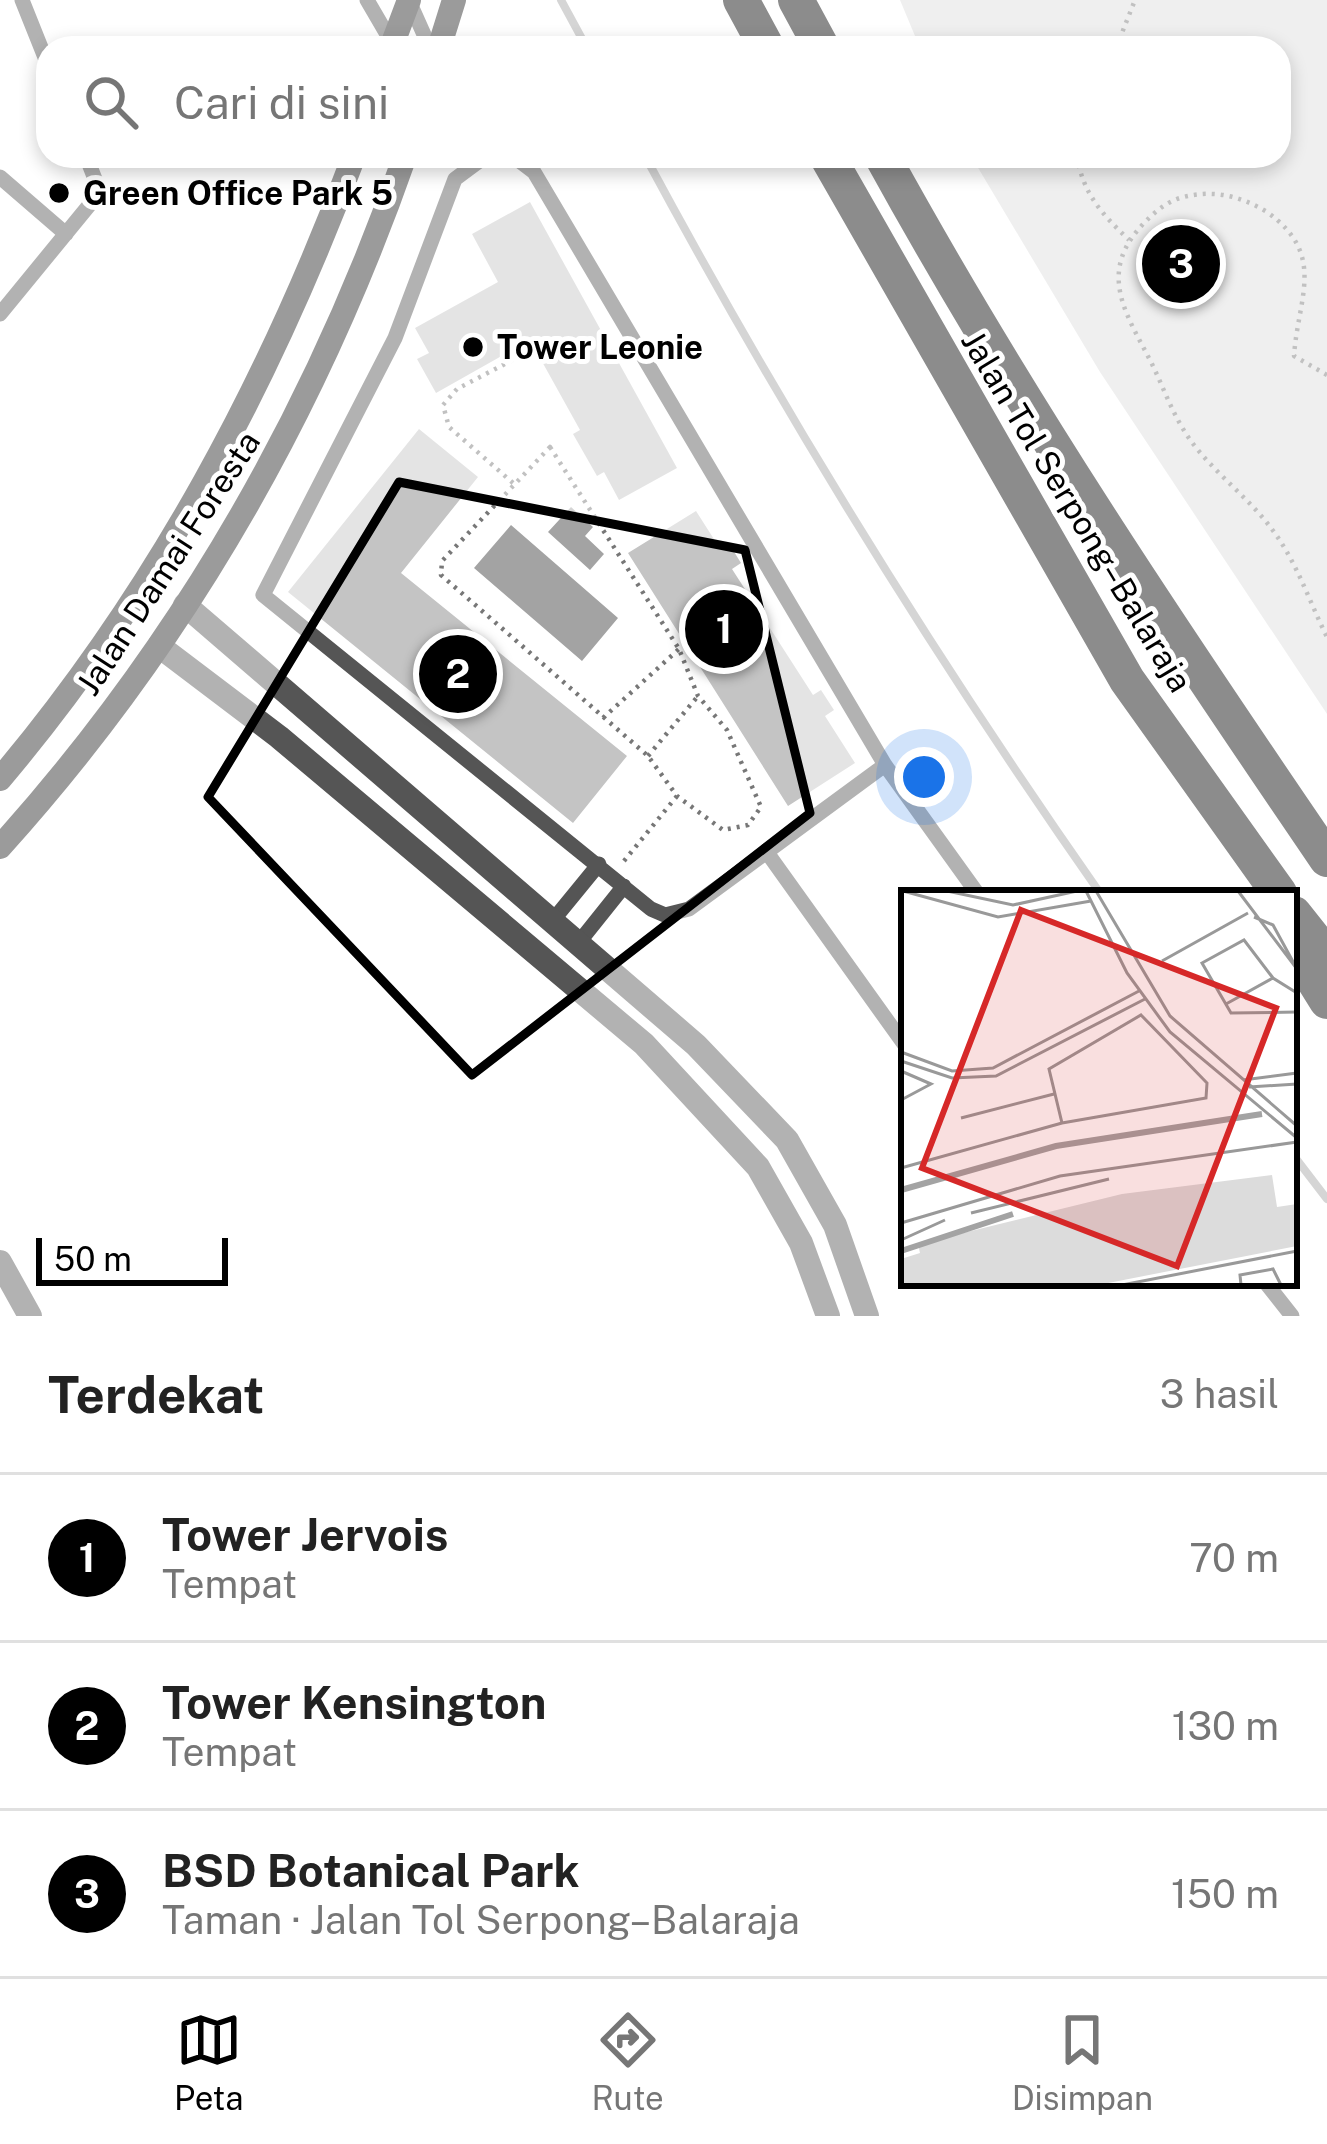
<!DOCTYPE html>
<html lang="id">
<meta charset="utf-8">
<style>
body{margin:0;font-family:"Public Sans",sans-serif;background:#f6f6f6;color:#222}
.scale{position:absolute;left:36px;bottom:30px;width:192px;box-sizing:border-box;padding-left:12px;border:6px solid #000;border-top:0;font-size:33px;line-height:42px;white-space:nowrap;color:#000;-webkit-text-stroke:9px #fff;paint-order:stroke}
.you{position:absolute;left:924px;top:777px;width:42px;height:42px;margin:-30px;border:9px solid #fff;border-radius:50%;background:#1a73e8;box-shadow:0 0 0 18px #1a73e833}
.badge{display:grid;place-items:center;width:78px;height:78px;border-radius:50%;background:#000;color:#fff;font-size:39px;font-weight:700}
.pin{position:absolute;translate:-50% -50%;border:6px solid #fff;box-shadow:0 3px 12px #0006}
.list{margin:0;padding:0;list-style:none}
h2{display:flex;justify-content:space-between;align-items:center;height:156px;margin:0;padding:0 48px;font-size:51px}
h2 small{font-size:39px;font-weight:400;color:#767676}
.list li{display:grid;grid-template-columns:78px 1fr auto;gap:36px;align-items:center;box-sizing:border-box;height:168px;padding:0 48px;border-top:3px solid #e0e0e0}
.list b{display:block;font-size:45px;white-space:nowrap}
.list p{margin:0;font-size:39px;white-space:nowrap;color:#767676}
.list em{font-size:39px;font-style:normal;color:#767676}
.icon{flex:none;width:66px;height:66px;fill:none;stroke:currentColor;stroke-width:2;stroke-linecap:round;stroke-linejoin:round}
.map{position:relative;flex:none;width:1327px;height:1316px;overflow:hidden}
.search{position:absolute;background:#fff;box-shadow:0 6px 18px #0003;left:36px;right:36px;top:36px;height:132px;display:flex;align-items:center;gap:30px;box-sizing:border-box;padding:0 42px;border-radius:36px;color:#767676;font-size:45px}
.sheet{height:660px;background:#fff}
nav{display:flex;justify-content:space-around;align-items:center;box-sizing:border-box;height:168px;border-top:3px solid #e0e0e0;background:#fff;font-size:33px;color:#767676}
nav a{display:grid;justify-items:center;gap:6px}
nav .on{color:#000}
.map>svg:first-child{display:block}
.green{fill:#dcdcdc}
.water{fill:#a3a3a3}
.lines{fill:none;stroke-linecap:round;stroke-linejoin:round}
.stream{stroke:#a3a3a3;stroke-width:8}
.building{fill:#c4c4c4}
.path{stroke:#777;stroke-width:4.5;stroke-dasharray:3 6;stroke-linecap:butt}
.service{stroke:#555;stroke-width:15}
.minor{stroke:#555;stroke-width:24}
.secondary{stroke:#222;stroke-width:24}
.motorway{stroke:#000;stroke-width:36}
.marked{fill:none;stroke:#000;stroke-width:9;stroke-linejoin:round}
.poi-dot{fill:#000;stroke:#fff;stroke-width:4.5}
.labels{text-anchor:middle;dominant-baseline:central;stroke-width:10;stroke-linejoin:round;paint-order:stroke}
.poi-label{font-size:33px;font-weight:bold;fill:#000;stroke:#fff;text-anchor:start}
.street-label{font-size:33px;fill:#000;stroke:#fff}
.inset-river{fill:none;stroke:#a3a3a3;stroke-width:6}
.inset-road{fill:none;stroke:#999;stroke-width:3}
.view{fill:#d62828;fill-opacity:0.15;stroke:#d62828;stroke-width:6}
.inset-edge{fill:none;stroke:#000;stroke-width:6}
</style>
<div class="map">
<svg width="1327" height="1316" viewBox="0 0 1327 1316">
<rect width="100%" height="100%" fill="#fff"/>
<path class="green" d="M900 0H1327V714L1100 372 971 156H1279V48H920Z"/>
<path class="water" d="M571 507 593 527 585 536 604 554 590 570 548 532Z
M511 525 618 618 582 661 474 568Z"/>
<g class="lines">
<path class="stream" d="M561 0 587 48
M645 156C782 411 934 656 1100 893
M1167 893 1173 891
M1294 1156 1327 1199"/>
</g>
<path class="building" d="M530 202 677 468 619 500 604 472 597 476 573 434 580 430 530 340 436 393 417 359 429 353 415 328 498 282 472 234Z
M419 429 478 477 401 573 627 756 573 823 288 592Z
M696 511 719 547 728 542 741 563 732 569 813 695 821 690 834 710 825 716 855 763 788 806 628 553Z"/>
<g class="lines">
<path class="path" d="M1116 48 1135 0
M1077 156C1083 194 1102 214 1129 240
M1327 375 1294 356C1298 297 1327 255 1267 212 1239 195 1211 189 1180 198 1163 203 1148 218 1137 231 1098 278 1130 320 1152 364 1166 393 1174 419 1194 445 1218 476 1251 500 1274 532 1298 565 1309 601 1327 637
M550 447 679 649 698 696 727 730 761 807 748 825 723 830 677 796 648 756 441 575 442 561Z
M513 483 449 427 443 405 457 389 522 355
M603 718 679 649
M648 756 698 696
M624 861 677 796"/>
<path class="service" d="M22 0 48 65
M367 0 395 48
M409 1 430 48
M486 156 455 179 395 338 263 595 651 909 665 915 689 909 885 765 534 172 513 156
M0 177 66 234
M0 314 100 192 86 156
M885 765 977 893
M766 851 904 1044
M554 919 599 864
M580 941 624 886
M1266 1283 1292 1316"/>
<path class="minor" d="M185 605 696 1045 787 1140 835 1225 867 1316
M159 646 279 737 644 1044 758 1167 801 1243 828 1316
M0 1262 30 1316"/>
<path class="secondary" d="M391 48 409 0
M439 48 454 0
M0 779C157 593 269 383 354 156
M0 847C183 644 315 414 405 156"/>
<path class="motorway" d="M741 0 767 48
M796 0 822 48
M827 156 1127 680 1279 893
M882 156C1016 400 1170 629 1327 859
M1294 914 1327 956
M1294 948 1327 1001"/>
</g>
<path d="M0 0H1327V1316H0ZM399 482 745 550 810 813 472 1075 208 797Z" fill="#fff" fill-opacity=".55" fill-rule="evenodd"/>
<path class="marked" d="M399 482 745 550 810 813 472 1075 208 797Z"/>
<g class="poi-dot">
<circle cx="59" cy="193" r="12"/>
<circle cx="473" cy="347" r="12"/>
</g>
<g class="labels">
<g class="poi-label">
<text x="83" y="193">Green Office Park 5</text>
<text x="497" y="347">Tower Leonie</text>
</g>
<g class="street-label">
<text transform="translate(1077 511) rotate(59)">Jalan Tol Serpong–Balaraja</text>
<text transform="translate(168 563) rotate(-57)">Jalan Damai Foresta</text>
</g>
</g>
<g transform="translate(901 890)">
<rect width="396" height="396" fill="#fff"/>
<path d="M371 285 376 317 396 314V356L197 395H0V369L19 363 17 354 221 304Z" fill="#dcdcdc"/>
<path class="inset-river" d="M0 300 155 256 361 224M0 361 112 324"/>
<path class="inset-road" d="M2 1 97 27 190 11M46 1 112 15 176 1M185 1 226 83 269 142 396 248M195 1 269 126 396 236M337 1 396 79M353 27 372 35 396 79M261 71 347 23M396 103 372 88 343 50 301 73 330 123 396 122M325 114 372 88M240 125 306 193 305 208 161 233 148 179ZM0 162 51 181 92 178 238 101M0 171 51 188 95 186 244 109M0 181 30 194 0 210M342 190 396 183M348 197 396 194M60 228 153 204M0 278 161 233M70 323 208 289M0 333 159 286 396 252M0 350 44 330M221 395 396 361M340 395 339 385 372 379 380 395"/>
<path class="view" d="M120 20 375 118 276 376 21 278Z"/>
<rect width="396" height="396" class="inset-edge"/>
</g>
</svg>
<div class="scale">50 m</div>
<div class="you"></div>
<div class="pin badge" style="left:724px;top:629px">1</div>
<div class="pin badge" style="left:458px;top:674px">2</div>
<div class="pin badge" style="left:1181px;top:264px">3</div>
<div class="search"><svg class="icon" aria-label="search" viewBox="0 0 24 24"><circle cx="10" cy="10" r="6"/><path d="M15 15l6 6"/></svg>Cari di sini</div>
</div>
<section class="sheet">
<h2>Terdekat<small>3 hasil</small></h2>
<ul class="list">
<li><span class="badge">1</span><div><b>Tower Jervois</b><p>Tempat</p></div><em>70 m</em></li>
<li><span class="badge">2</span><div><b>Tower Kensington</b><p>Tempat</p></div><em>130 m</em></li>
<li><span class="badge">3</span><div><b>BSD Botanical Park</b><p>Taman · Jalan Tol Serpong–Balaraja</p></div><em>150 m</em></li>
</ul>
</section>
<nav>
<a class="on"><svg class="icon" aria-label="map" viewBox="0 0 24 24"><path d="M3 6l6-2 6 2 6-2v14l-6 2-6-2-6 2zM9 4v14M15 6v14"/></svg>Peta</a>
<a><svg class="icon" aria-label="directions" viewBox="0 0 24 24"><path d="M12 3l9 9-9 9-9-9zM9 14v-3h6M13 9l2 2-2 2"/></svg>Rute</a>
<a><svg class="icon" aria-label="saved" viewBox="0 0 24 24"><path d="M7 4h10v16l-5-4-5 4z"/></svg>Disimpan</a>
</nav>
